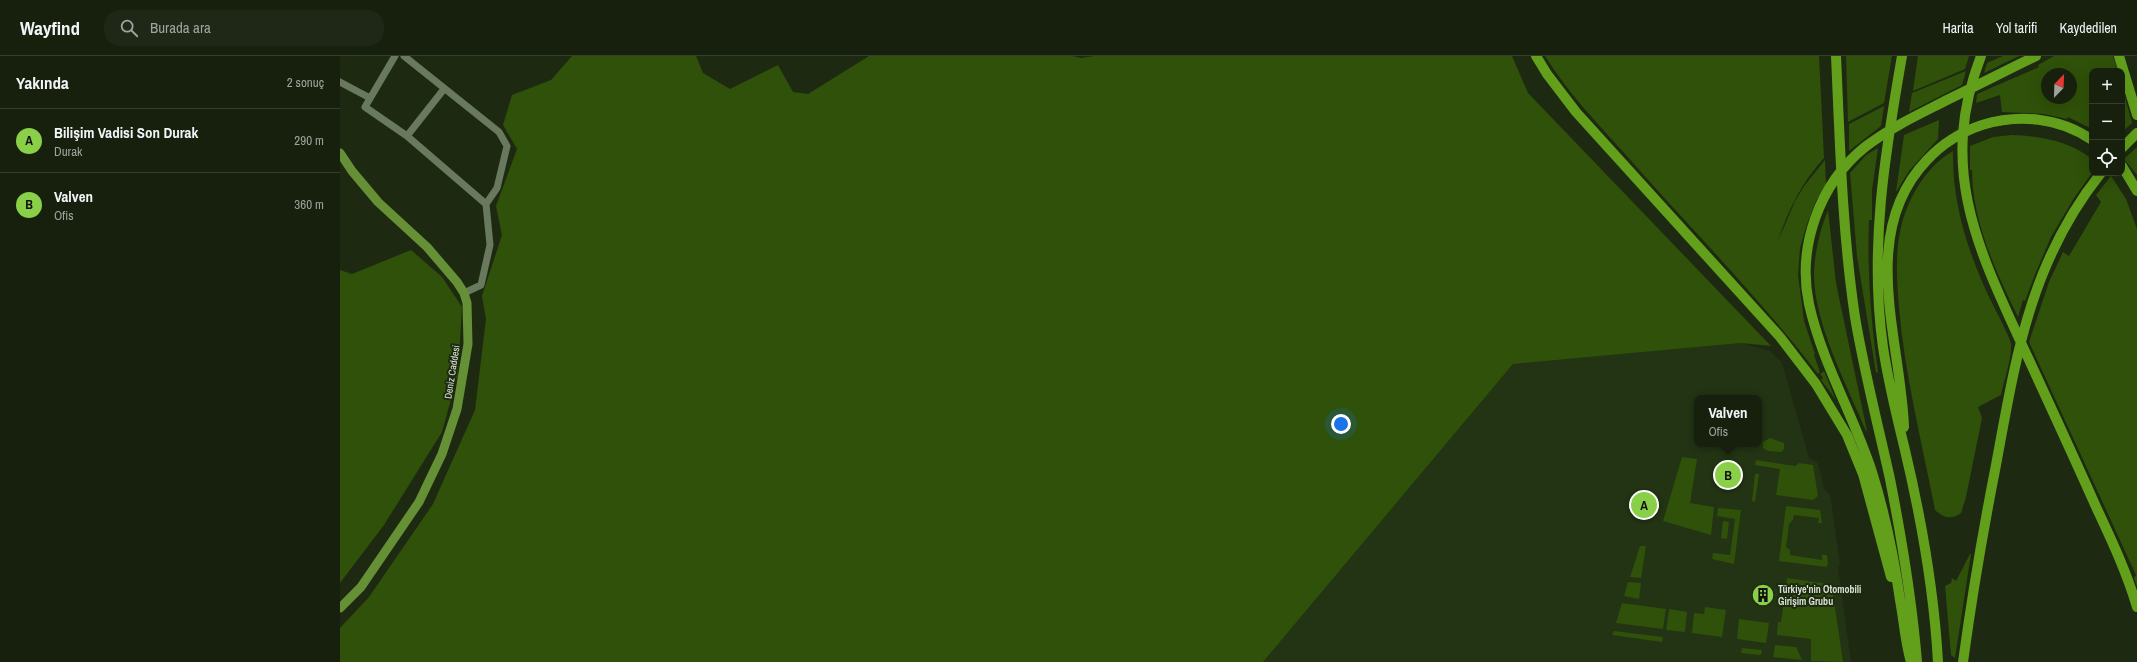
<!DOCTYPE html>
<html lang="tr">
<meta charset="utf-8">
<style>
body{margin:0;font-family:"Archivo Narrow",sans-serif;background:#1f2816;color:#f1f3f6}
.controls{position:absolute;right:12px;top:12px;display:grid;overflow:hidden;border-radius:8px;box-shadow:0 4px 16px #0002}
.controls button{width:36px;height:36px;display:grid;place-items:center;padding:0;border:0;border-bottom:1px solid #353e2e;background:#16200d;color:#f1f3f6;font:20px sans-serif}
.compass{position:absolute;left:1701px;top:12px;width:36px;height:36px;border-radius:50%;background:#16200d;box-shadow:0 4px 16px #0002;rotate:23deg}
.you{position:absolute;left:1001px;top:368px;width:14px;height:14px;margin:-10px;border:3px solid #fff;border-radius:50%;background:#1a73e8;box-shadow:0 0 0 6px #1a73e833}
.badge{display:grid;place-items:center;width:26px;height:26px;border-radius:50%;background:#89cf48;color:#111;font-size:13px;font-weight:700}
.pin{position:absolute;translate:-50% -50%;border:2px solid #fff;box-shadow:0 1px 4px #0006}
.popup{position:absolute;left:1354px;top:339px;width:68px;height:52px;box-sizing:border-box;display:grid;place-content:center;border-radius:8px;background:#16200d;filter:drop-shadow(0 1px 3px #0005);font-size:13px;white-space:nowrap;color:#9ea39d}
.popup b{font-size:15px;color:#f1f3f6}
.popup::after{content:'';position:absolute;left:50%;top:100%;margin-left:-8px;border:8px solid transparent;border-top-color:#16200d}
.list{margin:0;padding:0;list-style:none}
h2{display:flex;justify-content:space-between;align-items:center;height:52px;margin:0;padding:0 16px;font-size:17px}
h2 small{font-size:13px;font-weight:400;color:#9ea39d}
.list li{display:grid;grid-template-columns:26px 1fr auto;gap:12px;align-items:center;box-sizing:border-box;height:64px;padding:0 16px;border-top:1px solid #353e2e}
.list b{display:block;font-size:15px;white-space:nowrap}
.list p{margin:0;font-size:13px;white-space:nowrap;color:#9ea39d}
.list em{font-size:13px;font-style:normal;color:#9ea39d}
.icon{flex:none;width:22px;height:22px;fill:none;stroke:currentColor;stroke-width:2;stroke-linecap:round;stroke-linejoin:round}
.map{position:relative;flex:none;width:1797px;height:606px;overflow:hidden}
header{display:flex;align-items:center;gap:24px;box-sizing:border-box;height:56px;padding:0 20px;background:#16200d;border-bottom:1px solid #353e2e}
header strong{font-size:19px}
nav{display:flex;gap:22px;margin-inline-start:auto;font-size:14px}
.search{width:280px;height:36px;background:#1f2816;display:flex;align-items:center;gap:10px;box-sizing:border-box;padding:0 14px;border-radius:16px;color:#9ea39d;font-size:15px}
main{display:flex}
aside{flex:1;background:#16200d}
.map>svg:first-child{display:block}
.built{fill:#223414;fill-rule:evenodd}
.green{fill:#2f5109;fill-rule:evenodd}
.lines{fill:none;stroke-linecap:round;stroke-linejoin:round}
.minor{stroke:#69795d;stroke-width:7}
.major{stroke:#659035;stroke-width:9}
.highway{stroke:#62a01b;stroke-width:10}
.labels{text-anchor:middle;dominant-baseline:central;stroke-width:4;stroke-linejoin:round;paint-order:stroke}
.street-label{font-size:10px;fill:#d8e1d1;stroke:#1d2a11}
.poi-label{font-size:10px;font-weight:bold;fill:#d8e1d1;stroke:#1d2a11;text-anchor:start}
</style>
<header>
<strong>Wayfind</strong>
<div class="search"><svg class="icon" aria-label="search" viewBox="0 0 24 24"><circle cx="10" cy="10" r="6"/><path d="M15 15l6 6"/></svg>Burada ara</div>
<nav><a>Harita</a><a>Yol tarifi</a><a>Kaydedilen</a></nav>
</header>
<main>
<aside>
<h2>Yakında<small>2 sonuç</small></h2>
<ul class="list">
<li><span class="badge">A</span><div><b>Bilişim Vadisi Son Durak</b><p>Durak</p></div><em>290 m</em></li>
<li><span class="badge">B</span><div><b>Valven</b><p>Ofis</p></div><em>360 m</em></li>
</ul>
</aside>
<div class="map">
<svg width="1797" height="606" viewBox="0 0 1797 606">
<rect width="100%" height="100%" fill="#1d2a11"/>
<path class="built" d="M1401 287 1430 295 1442 307 1469 402 1478 407 1484 433 1490 438 1500 508 1498 512 1511 606H923L1173 308ZM1357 342H1419V388H1357Z"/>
<path class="green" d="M232 0H356L363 17 390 33 438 9 453 36 468 38 529 0H733L741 2 754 0H1172L1188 37 1431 290 1401 287 1173 308 923 606H0V572L29 541 93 448 135 354 146 263 142 240 162 179 156 150 177 93 163 69 172 39 211 24Z
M1205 0H1479L1484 102C1462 126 1448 154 1438 185L1455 145 1465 129 1485 104 1486 130 1476 145 1467 168 1460 192 1458 219 1464 265 1475 298 1474 299 1480 316 1478 318C1419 241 1350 172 1286 99 1257 67 1228 37 1205 0Z
M1506 0H1552L1544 47 1508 66Z
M1578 0H1629L1625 13 1573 35Z
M1663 0H1679L1644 17 1647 7Z
M1714 0H1773L1778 15H1752V73L1728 61 1727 63 1704 58 1662 56 1660 39 1636 47 1637 38 1699 11 1698 9ZM1707 18H1731V42H1707Z
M1626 15 1622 29 1569 56 1572 37Z
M1782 30 1792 67 1782 76Z
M1544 50 1541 70 1509 95V68Z
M1599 64 1598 83 1569 115 1556 136 1564 79Z
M1672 79C1701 80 1729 85 1752 103V117L1734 142 1711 181 1696 216 1685 245 1683 244 1678 261C1656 216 1632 165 1632 114H1630V90L1653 81Z
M1797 91V119L1784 103Z
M1538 92 1532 134V164H1529C1527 215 1531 265 1538 316L1536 317 1517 200 1510 117 1526 99Z
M1613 95C1612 146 1627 193 1648 239 1652 247 1671 283 1671 288 1672 303 1664 324 1661 339L1638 351 1642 362 1626 441 1621 457C1611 464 1604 462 1595 454 1582 387 1565 320 1559 252 1557 227 1555 200 1560 176 1566 145 1585 111 1613 95Z
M1771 120 1786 143 1797 173V531L1794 522 1796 519 1689 286 1709 226 1723 196 1729 200 1761 146 1756 139Z
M1488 154 1496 227 1527 375H1526C1507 329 1473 266 1474 216 1475 194 1480 174 1488 154Z
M71 194 102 221 122 251 118 318 102 376 44 469 0 527V214L12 218Z
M1484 315 1496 344 1481 324 1483 322 1480 318Z
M1430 382 1444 387V393L1441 396 1428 395 1423 392V386Z
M1342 401 1357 403 1350 447 1374 451 1371 479 1323 465Z
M1416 404 1455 410 1459 407 1473 409 1478 440 1473 444 1436 439 1440 413 1415 409Z
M1415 418H1419L1415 446 1412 445Z
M1446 450 1480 454 1482 467H1478L1479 462 1454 459 1453 464 1449 468 1446 491 1450 494V499L1482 504V499H1487L1488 508 1486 511 1439 505Z
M1378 452 1401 454 1394 508 1372 503 1373 497 1390 499 1395 463 1377 460Z
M1383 465 1389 466 1387 483 1381 482Z
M1300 490H1306L1301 522 1290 521Z
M1630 498H1631L1615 602 1611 599 1605 530 1611 527 1612 522 1616 525Z
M1447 522 1488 528 1492 531 1503 606 1471 605V583L1437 579 1438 566H1441Z
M1288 526 1301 527 1299 543 1284 540Z
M1282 547 1326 553 1323 573 1276 567Z
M1365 551 1386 554 1382 581 1352 577 1354 557 1364 558Z
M1329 553 1347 556 1345 576 1326 574Z
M1399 563 1429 567 1426 587 1397 583Z
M1274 575 1323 581 1322 586 1272 579Z
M1435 589 1456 591 1462 604 1433 601Z
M1402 592 1422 594 1421 599 1401 597Z"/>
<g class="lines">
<path class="minor" d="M55 0 25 51 67 80 146 148 150 189 141 229 124 237
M64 0 159 76 167 90 157 132 146 148
M0 26 30 42
M67 80 104 33"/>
<path class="major" d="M0 97 12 115 38 146 87 191 117 226 124 237 127 247 128 288 117 353 102 398 79 446 21 531 0 552"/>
<path class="highway" d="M1196 0 1207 18 1236 56 1440 281 1476 328 1507 379 1523 418 1551 521
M1496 0C1500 87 1502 174 1515 261 1524 315 1538 369 1550 423 1562 484 1572 544 1577 606
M1562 0C1545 97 1529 193 1543 291 1548 325 1556 357 1564 390 1581 461 1594 534 1598 606
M1641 0C1598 112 1637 191 1683 291 1708 345 1733 399 1757 453 1772 485 1787 517 1797 551
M1779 0 1797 59
M1782 92 1797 77
M1782 110 1797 135
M1564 371C1561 284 1517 177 1587 104 1602 88 1621 76 1642 69 1679 58 1719 61 1752 84
M1571 606C1565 586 1564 565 1560 544 1554 501 1545 458 1532 416 1514 360 1482 307 1469 248 1457 191 1479 128 1525 91 1551 71 1580 58 1609 43 1638 29 1667 14 1696 0
M1623 606C1632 540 1643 475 1656 409 1676 301 1690 206 1761 117"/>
</g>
<defs>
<g id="building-disc" transform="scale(1.15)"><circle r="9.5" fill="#89cf48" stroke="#1d2a11"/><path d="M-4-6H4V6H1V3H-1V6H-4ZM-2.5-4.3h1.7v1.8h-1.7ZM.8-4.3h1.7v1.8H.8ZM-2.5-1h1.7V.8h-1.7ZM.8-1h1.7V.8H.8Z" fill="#111"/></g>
</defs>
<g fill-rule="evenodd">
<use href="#building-disc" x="1423" y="539"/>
</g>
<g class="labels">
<g class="street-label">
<text transform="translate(112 316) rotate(-81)">Deniz Caddesi</text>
</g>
<g class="poi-label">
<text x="1438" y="533">Türkiye'nin Otomobili<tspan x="1438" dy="12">Girişim Grubu</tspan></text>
</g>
</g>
</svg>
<div class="controls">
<button>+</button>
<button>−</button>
<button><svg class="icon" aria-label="locate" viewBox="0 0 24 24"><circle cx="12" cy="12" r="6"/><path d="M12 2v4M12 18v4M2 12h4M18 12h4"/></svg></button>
</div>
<svg class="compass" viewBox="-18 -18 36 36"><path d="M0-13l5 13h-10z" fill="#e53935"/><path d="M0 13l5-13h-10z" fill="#9ea39d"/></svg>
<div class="you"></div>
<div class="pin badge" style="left:1304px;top:449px">A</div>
<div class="pin badge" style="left:1388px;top:419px">B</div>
<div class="popup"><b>Valven</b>Ofis</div>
</div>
</main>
